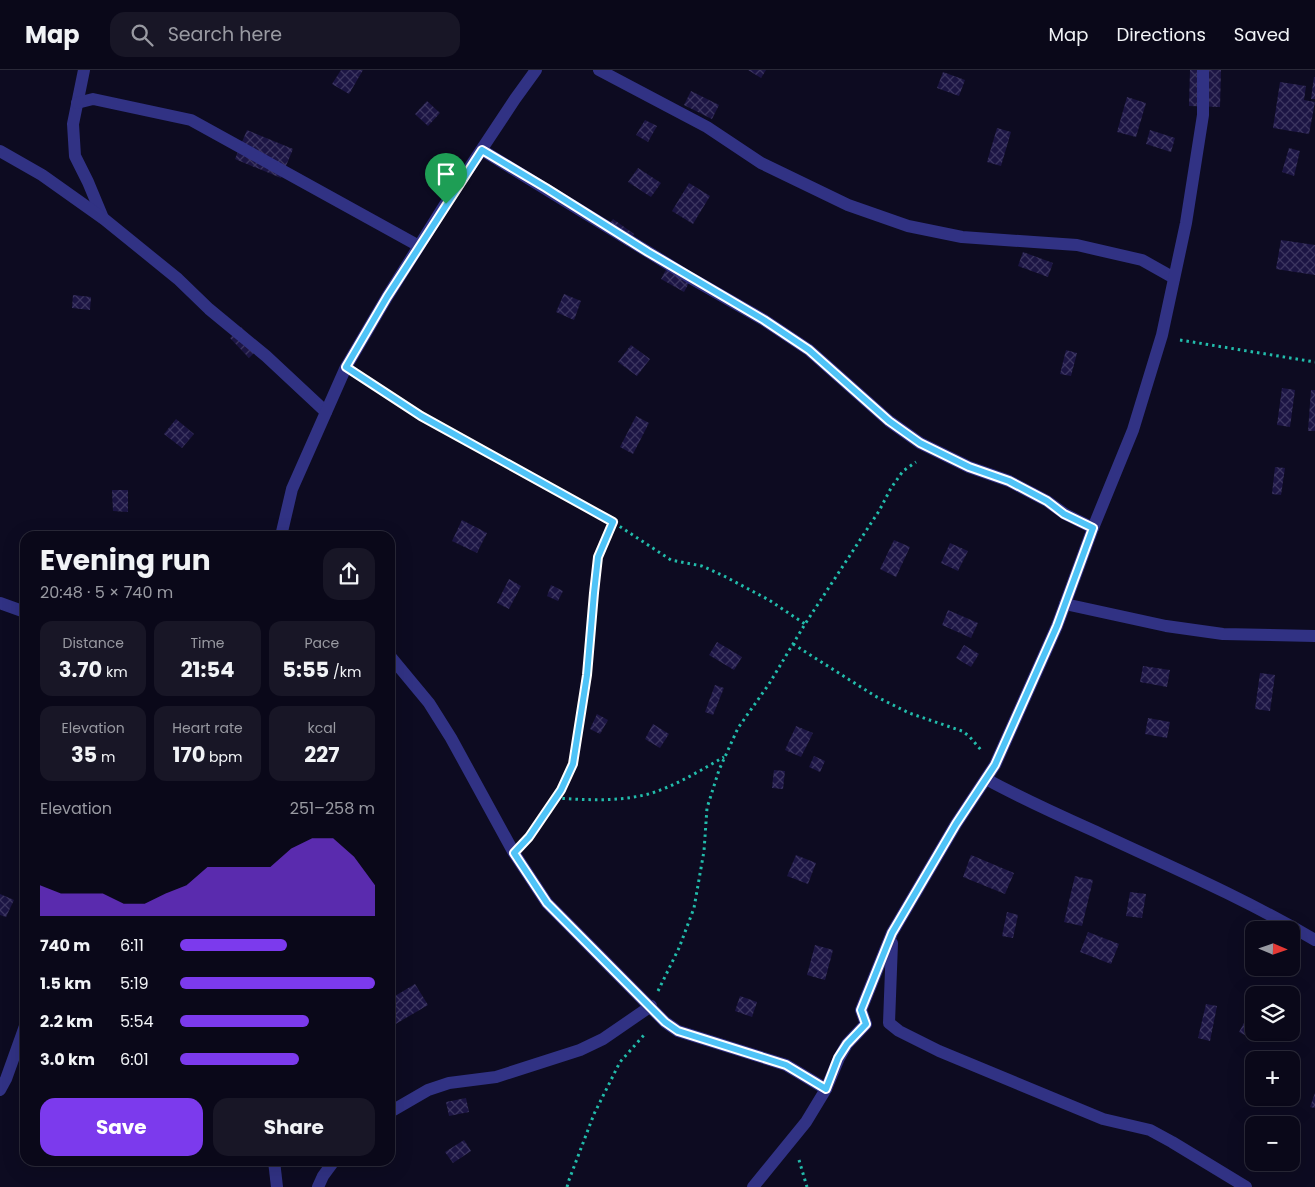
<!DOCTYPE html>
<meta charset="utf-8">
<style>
:root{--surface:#0a0819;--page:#181626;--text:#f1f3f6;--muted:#999aa2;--line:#2a2938;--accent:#7c3aed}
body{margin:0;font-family:Poppins,sans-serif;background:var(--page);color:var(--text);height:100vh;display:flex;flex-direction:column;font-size:19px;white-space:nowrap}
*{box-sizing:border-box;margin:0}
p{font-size:16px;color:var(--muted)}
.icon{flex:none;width:28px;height:28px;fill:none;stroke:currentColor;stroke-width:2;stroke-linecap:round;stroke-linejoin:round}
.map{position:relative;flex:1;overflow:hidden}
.sheet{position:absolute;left:20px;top:461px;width:375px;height:635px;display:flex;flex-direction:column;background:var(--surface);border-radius:15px;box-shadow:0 5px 20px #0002,0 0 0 1px var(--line)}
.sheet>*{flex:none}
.needle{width:32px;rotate:92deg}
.tools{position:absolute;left:1245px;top:851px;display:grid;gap:10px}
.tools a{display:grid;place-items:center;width:55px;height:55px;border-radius:10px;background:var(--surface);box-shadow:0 5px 20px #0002,0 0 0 1px var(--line);font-size:25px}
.pin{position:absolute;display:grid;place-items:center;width:42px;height:42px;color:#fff;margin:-51px -21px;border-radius:50% 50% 50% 0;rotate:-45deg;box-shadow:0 0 5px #0007}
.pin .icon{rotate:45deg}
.round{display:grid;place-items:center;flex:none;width:52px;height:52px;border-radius:15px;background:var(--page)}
.summary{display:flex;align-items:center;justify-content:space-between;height:85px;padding:0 20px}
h1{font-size:28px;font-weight:700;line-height:38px}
.stats{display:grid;grid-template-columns:repeat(3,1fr);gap:8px;height:85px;padding:5px 20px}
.stats div{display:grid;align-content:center;border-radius:12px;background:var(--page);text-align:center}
.stats b{font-size:21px;font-weight:700}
.stats small{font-size:14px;font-weight:400}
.stats p{font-size:14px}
.chart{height:140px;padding:10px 20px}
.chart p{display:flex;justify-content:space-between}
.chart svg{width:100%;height:90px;margin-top:5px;fill:var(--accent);opacity:.7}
.button{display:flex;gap:10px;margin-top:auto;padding:10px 20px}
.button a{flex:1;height:58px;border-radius:15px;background:var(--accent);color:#fff;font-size:20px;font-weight:700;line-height:58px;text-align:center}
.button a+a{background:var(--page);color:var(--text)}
ul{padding:0 20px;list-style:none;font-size:16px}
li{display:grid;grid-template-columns:80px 60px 1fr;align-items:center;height:38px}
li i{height:12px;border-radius:6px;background:var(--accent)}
header{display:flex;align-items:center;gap:30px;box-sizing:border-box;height:70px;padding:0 25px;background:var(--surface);border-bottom:1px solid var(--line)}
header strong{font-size:24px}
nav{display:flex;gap:28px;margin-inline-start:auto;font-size:18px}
.search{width:350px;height:45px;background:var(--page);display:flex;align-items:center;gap:12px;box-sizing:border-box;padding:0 18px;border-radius:15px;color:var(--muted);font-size:19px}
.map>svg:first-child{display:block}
</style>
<header>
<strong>Map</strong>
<div class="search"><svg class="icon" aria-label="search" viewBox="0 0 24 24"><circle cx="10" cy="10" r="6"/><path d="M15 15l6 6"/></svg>Search here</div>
<nav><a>Map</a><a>Directions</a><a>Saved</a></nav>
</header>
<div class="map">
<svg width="1315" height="1117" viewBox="0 0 1315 1117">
<defs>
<pattern id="building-cross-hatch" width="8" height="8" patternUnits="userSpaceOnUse" patternTransform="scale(1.25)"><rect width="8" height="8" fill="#1c1544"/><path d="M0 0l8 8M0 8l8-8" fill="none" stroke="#3c3660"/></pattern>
</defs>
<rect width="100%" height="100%" fill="#0d0b21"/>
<g fill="url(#building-cross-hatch)">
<polygon points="341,0 363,0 349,24 332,14"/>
<polygon points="748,0 766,0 761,8"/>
<polygon points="1190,0 1221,0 1220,37 1189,36"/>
<polygon points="943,2 965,10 959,26 937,18"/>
<polygon points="1314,7 1315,7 1315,29 1311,29"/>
<polygon points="1280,12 1306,16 1304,30 1315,32 1309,64 1273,58"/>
<polygon points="691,21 719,35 712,49 684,35"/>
<polygon points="1127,27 1146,33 1136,67 1117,62"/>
<polygon points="427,31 440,43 428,56 415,44"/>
<polygon points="645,50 657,56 648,72 636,65"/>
<polygon points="997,58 1011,62 1001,96 987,92"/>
<polygon points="247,60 293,79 281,108 235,89"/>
<polygon points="1150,60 1175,68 1171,82 1146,74"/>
<polygon points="1289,78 1300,81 1294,106 1282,102"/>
<polygon points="638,98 661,113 651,127 628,112"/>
<polygon points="689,113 710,126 693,154 672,141"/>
<polygon points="613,149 634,164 627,176 605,161"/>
<polygon points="1281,170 1315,175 1315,205 1276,199"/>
<polygon points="1023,182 1053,193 1048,207 1018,196"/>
<polygon points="668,196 691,209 684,222 661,209"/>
<polygon points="564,224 581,231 574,250 556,242"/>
<polygon points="73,225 91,227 90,240 72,238"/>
<polygon points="241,257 260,277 249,288 230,268"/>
<polygon points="631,275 650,289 637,306 618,292"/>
<polygon points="1066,280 1077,283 1071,306 1060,304"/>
<polygon points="1282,318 1295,320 1290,357 1277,355"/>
<polygon points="1311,320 1315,320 1315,361 1308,361"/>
<polygon points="636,346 649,353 633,384 620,377"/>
<polygon points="176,349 194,364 182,378 164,364"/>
<polygon points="1275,397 1285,398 1281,425 1272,424"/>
<polygon points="112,420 128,420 128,442 113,441"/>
<polygon points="462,450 487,463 477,483 452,471"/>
<polygon points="894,470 910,477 896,507 880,499"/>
<polygon points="950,473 968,481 958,501 941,493"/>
<polygon points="509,509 521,516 509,539 497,533"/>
<polygon points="551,515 563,521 558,531 547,526"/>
<polygon points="948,540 978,553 971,568 942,555"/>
<polygon points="717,572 742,587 734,600 709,585"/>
<polygon points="964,575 979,584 971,597 956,588"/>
<polygon points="1143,596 1170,600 1167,617 1140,612"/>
<polygon points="1260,603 1275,605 1270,641 1255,639"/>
<polygon points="715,615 724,618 713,645 705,642"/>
<polygon points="597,644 608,650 600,664 590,659"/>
<polygon points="1148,648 1170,652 1167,668 1145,664"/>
<polygon points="653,654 669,664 660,678 645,669"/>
<polygon points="796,656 813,663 801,687 785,680"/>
<polygon points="814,686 825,691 820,702 809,697"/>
<polygon points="774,700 785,701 783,719 772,718"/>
<polygon points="796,785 816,793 808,814 787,806"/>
<polygon points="971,785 1014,803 1005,824 963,807"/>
<polygon points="1075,806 1093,810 1082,856 1064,852"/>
<polygon points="1130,822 1146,824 1142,848 1126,846"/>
<polygon points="0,824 14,830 6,847 0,845"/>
<polygon points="1007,842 1018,845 1013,868 1002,866"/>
<polygon points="1088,862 1119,874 1111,894 1080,882"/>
<polygon points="815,875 833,880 825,910 807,905"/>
<polygon points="415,914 428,935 394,955 390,948 390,929"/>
<polygon points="740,926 757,932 752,947 735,941"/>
<polygon points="1206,934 1217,936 1210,971 1198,968"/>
<polygon points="1249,944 1254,947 1254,962 1259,962 1254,970 1239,962"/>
<polygon points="1315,1023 1315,1038 1310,1037"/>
<polygon points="466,1028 469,1042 449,1046 446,1032"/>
<polygon points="464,1070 471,1081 453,1093 445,1082"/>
<polygon points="89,1091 106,1091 104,1097"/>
</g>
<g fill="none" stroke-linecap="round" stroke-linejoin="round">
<g stroke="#22bcab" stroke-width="3" stroke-dasharray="2.5 4" stroke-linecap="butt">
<polyline points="1180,270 1315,292"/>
<polyline points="361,307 421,346 613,452 671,490 702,496 724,506 769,530 805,554"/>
<polyline points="793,574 875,626 909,643 962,661 969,666 981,680"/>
<path d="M 556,728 C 587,730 621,732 652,723 C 677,715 701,700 724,687"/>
<polyline points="527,769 561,720 573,694 587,605 593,523 598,487 613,452"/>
<polyline points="658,921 679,878 694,838 704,781 707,738 719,700 738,658 769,614 805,554 879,441 891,418 903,401 916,392"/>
<polyline points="799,1090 807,1117"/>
<polyline points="567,1117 569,1110 594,1044 620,992 644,965"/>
</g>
<g stroke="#313284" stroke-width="12">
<polyline points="84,0 73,54 75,86 88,112 103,148"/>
<polyline points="599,0 707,57 761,93 848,135 908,156 962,167 1077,175 1142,190 1174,208"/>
<polyline points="77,33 93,29 191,50 419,176"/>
<polyline points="482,80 689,207 764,250 809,280 889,351 920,373 969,397 1009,411 1047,431 1065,444 1093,458"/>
<polyline points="0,81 42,105 104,149 178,209 209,239 266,286 326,342"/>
<polyline points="281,466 292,419 346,297 387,227 446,133 515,29 536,0"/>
<polyline points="0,533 25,542"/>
<polyline points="1065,534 1166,556 1223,564 1315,566"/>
<polyline points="390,586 429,633 451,668 514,783 547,833 665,952 678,961 786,995 826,1019"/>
<path d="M 986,709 C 1021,728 1056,744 1092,760 C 1167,795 1244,828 1315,870"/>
<polyline points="892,873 889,953 899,961 939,981 1103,1049 1150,1060 1172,1072 1246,1117"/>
<polyline points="0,1020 6,1009 25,956"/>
<polyline points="390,1042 428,1020 449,1013 496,1007 580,980 603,969 651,936"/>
<polyline points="274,1091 277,1117"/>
<polyline points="318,1117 323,1106 334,1091"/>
<polyline points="753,1117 806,1052 826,1019 839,988 847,974 866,954 861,940 892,863 956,754 995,695 1057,556 1093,458 1133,360 1162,265 1186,153 1203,45 1203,0"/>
</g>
</g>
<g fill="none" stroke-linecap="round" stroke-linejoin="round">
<g stroke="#fff" stroke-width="10">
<polygon id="route" points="482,80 546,118 648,182 764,250 809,280 889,351 920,373 969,397 1009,411 1047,431 1064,444 1093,458 1057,556 995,695 956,754 892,863 861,940 866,954 847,974 838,988 826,1019 786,995 678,961 665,952 547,833 514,783 529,767 561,720 573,694 587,605 594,523 598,487 613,452 421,346 346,297 387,227"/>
</g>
<use href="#route" stroke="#4fc3f7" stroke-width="6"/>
</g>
</svg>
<div class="tools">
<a><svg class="needle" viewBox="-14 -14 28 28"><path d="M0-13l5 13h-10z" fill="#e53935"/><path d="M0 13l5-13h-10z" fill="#999aa2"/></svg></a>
<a><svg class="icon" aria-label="layers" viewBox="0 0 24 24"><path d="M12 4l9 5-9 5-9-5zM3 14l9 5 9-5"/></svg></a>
<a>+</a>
<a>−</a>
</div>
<div class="pin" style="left:446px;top:134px;background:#1e9e55"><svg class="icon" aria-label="arrive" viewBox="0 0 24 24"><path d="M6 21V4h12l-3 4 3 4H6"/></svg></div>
<section class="sheet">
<div class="summary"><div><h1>Evening run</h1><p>20:48 · 5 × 740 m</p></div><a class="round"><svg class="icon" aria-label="share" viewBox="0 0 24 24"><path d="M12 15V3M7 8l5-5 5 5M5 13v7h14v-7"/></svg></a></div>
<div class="stats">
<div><p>Distance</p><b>3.70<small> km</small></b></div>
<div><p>Time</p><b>21:54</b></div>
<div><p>Pace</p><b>5:55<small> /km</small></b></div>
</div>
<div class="stats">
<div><p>Elevation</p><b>35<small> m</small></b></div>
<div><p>Heart rate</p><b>170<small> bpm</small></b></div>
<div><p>kcal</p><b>227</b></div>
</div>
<div class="chart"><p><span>Elevation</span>251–258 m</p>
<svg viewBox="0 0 160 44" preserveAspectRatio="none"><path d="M0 44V29L10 33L20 33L30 33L40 38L50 38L60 33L70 29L80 20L90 20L100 20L110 20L120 11L130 6L140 6L150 15L160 29V44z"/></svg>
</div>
<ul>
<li><b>740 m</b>6:11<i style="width:55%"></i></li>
<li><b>1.5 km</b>5:19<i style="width:100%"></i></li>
<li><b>2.2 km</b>5:54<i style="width:66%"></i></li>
<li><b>3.0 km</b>6:01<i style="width:61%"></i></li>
</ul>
<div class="button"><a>Save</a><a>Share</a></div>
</section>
</div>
